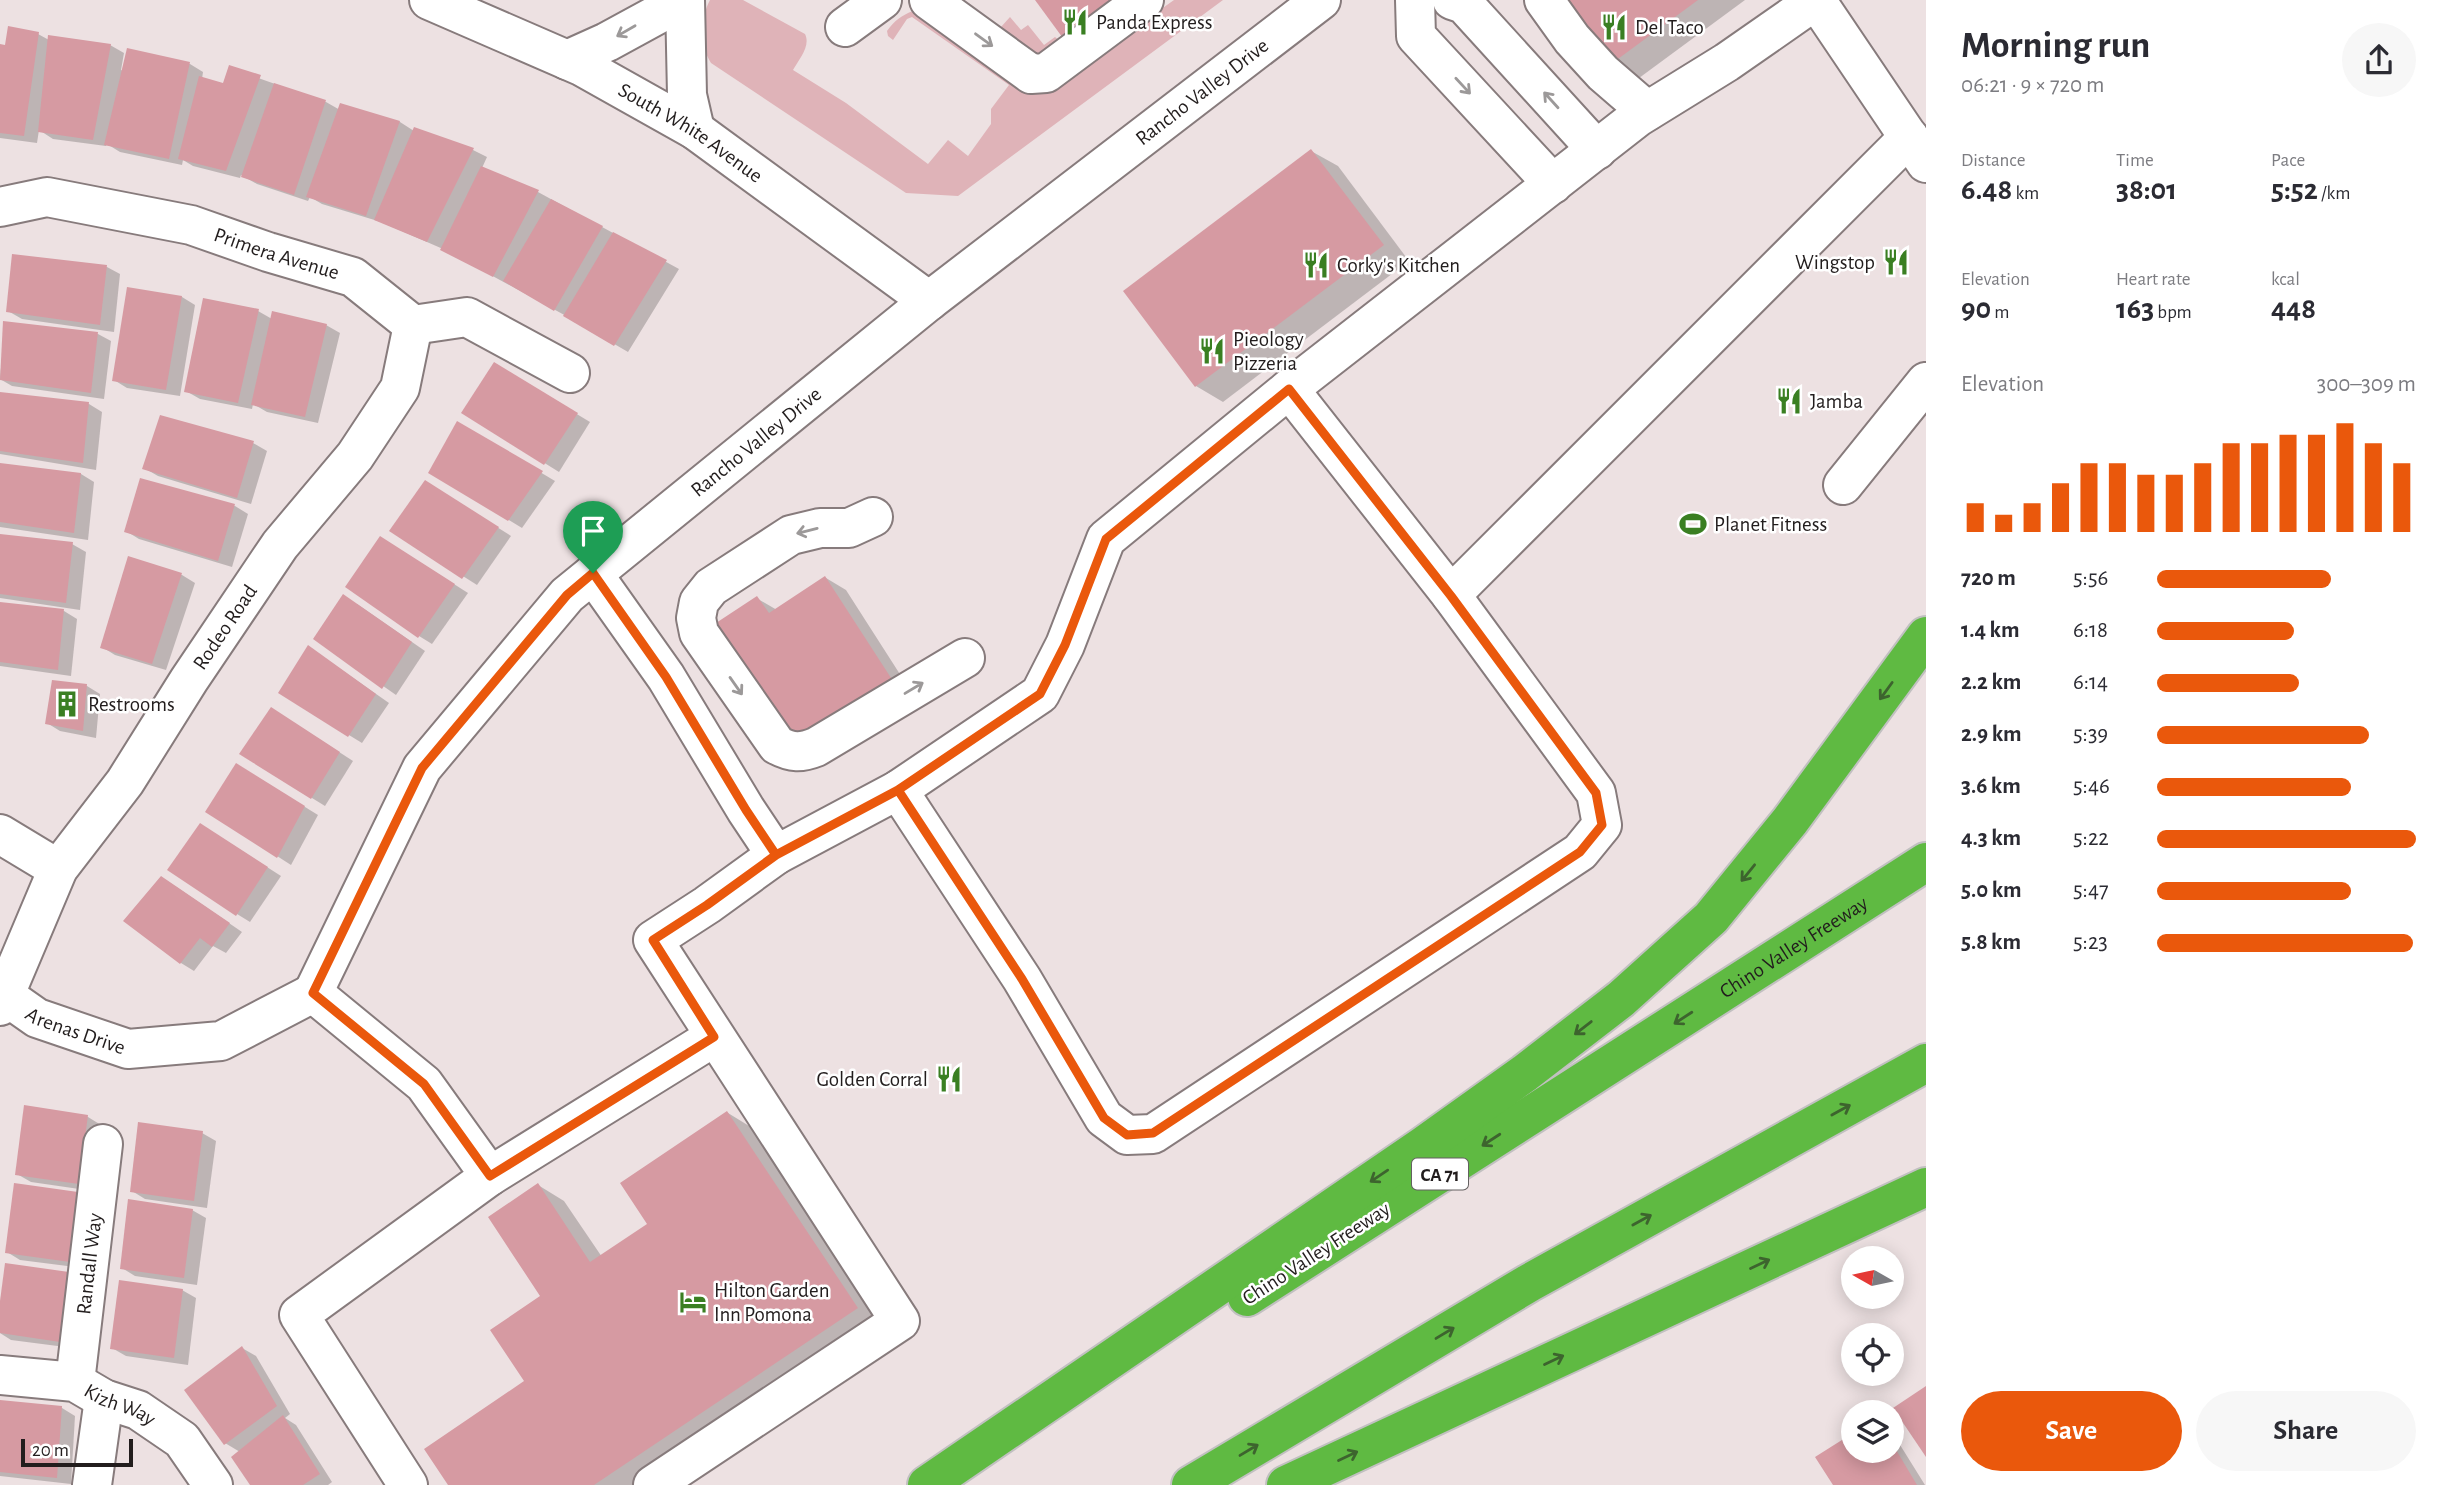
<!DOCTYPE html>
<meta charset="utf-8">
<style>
:root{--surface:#fff;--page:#f7f7f7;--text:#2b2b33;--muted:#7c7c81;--accent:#ea580c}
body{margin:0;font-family:"Alegreya Sans",sans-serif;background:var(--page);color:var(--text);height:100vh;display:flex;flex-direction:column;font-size:26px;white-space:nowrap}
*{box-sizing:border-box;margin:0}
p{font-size:23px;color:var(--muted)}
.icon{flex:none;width:38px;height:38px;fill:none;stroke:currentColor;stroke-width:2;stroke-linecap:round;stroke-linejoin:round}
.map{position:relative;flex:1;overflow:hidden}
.drawer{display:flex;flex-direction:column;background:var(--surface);width:525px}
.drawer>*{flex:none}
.needle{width:46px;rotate:279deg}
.fabs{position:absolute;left:1841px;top:1246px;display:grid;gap:14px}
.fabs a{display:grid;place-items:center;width:63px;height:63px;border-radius:50%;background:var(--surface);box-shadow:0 4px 18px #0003;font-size:35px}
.scale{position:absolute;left:21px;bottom:18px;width:112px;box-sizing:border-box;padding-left:7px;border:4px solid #221d1d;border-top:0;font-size:19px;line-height:24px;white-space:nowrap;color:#221d1d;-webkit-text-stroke:5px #fff;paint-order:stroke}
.pin{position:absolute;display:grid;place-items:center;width:60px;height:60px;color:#fff;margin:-72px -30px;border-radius:50% 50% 50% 0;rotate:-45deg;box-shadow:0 0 7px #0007}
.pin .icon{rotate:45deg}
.round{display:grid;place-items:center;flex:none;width:74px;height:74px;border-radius:37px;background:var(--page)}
.headline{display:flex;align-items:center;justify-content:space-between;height:119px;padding:0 35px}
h1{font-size:38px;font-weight:700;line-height:52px}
.stats{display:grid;grid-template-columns:repeat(3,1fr);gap:10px;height:119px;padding:7px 35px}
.stats div{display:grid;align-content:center}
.stats b{font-size:30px;font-weight:700}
.stats small{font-size:19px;font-weight:400}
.stats p{font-size:19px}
.chart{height:196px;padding:14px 35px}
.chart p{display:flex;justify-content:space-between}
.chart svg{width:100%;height:126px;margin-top:7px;stroke:var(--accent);stroke-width:6}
.cta{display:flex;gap:14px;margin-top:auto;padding:14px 35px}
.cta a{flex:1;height:80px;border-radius:42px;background:var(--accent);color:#fff;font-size:28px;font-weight:700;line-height:80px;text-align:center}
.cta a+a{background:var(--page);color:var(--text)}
ul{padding:0 35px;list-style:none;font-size:23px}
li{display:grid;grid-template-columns:112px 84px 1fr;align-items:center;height:52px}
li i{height:18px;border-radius:9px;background:var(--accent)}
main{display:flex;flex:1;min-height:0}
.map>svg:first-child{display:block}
</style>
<main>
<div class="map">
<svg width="1926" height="1485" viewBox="0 0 1926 1485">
<rect width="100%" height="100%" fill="#ede1e2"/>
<g fill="#dfb3b8">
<path d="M 710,0 L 743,0 L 805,34 C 811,46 799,59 793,70 L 846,103 L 928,164 L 948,140 L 968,156 L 991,124 L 991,109 L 1009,85 L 912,17 L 907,19 L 893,40 L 888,36 L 887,31 C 894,21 902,15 913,11 L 1053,86 L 1174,0 L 1223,0 L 958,196 L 906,193 L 711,63 C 700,46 700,18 710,0 Z"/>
<polygon points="942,0 963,0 968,7 974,8 1001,27 1010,17 1021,30 1028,25 1044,45 1055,37 1065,45 1040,66"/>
</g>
<g fill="#0003">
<polygon points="1560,0 1745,0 1635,81"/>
<polygon points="38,34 49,40 110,45 124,53 121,70 124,71 129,50 190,64 203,72 202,79 224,85 230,68 326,102 340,110 341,106 400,122 414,131 473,150 487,157 482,168 538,192 679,269 628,352 568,317 443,249 381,222 322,204 310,197 308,201 257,184 241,175 240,178 193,166 183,160 182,165 120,152 107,144 106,146 53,139 39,130 37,143 0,138 0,46 6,47"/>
<polygon points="1311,151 1338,166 1409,261 1223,402 1196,386 1125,292"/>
<polygon points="14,256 107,267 120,274 114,332 22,319 8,311"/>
<polygon points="128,289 182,297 195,305 180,396 127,388 114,380"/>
<polygon points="258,311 272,319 326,325 340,333 318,423 267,412 253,404 252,409 200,399 186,391"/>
<polygon points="5,323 98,334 111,341 104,399 12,386 0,379"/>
<polygon points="494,364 590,422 559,472 463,412"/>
<polygon points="0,394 89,404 102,412 96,470 0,454"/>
<polygon points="161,418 253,443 267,451 251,504 158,476 144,468"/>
<polygon points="458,423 555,481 522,528 430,472"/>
<polygon points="0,465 81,474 94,482 88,540 0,527"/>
<polygon points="141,480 235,506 248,514 232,567 139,539 126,531"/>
<polygon points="438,490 511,536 477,585 392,531"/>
<polygon points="0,536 72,544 86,552 80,610 0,598"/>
<polygon points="394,546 468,593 432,644 419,636"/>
<polygon points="130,559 182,575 195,583 166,670 115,655 102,647"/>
<polygon points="826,578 846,590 912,693 816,755 758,599 777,610"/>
<polygon points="0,604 64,611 77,619 71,676 0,666"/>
<polygon points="357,604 425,651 396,695 316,639"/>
<polygon points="309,647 389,703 362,743 280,693"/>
<polygon points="53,682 87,686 100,694 96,738 60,731 47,723"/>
<polygon points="285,717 353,761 325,806 312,798"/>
<polygon points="250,773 318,815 291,865 208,812"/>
<polygon points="214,833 281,876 250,922 237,914"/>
<polygon points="175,886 242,932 226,953 213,946 194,971 181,963"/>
<polygon points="25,1107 88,1117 101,1125 93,1191 31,1182 17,1174"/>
<polygon points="728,1113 754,1129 884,1323 643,1485 450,1485 527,1382 543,1297 538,1185 564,1201 602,1257 650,1225"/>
<polygon points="202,1133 216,1141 207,1208 145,1199 132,1191"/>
<polygon points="15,1185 83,1268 20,1260 7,1252"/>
<polygon points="192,1210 206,1218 197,1285 135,1276 122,1268"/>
<polygon points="68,1274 73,1348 11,1340 0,1333 0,1315"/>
<polygon points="182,1290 196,1298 188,1365 126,1356 112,1348"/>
<polygon points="242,1348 256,1356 290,1414 285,1418 296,1425 332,1482 328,1485 252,1485 240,1452 225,1443"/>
<polygon points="0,1407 62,1408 75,1416 71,1484 0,1476"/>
<polygon points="1892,1432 1925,1485 1835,1485 1817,1458 1853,1435 1853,1451 1892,1451"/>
</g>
<g fill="#d69aa2">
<polygon points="1035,0 1128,0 1068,45"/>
<polygon points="1558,0 1698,0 1607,67"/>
<polygon points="8,26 39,32 24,136 0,133 0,44 5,45"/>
<polygon points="48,35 111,44 93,140 38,132"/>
<polygon points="127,48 190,62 169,159 104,145"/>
<polygon points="229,65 261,75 226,171 178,159 199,76 223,83"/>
<polygon points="274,83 326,100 294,195 241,177"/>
<polygon points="340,103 400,121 366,216 306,197"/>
<polygon points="414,127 474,148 427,242 374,220"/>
<polygon points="1311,149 1384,245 1195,387 1123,291"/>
<polygon points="481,166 539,190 493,277 440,250"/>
<polygon points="551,199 603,226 554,311 503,281"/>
<polygon points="613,232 667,260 614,346 563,316"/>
<polygon points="12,254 107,265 100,325 6,312"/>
<polygon points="127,287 182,296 166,390 112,381"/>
<polygon points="203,298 259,309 238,403 184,392"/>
<polygon points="272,311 327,324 305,417 251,405"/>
<polygon points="3,321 98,332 91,393 0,380"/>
<polygon points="494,362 578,413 544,465 461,413"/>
<polygon points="0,392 89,402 83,463 0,451"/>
<polygon points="160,415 254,441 237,498 142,469"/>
<polygon points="457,421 543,471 508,521 428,473"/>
<polygon points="0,463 81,473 74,533 0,522"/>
<polygon points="140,478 235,504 218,561 124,532"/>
<polygon points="425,480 499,527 462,579 389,531"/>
<polygon points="0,534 73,542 66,603 0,594"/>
<polygon points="380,536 455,584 418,638 345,587"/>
<polygon points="128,556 182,573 152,664 100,648"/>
<polygon points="825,576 893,681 794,745 716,623 757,596 769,613"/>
<polygon points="343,594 412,642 382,689 313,639"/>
<polygon points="0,602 64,609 58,670 0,662"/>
<polygon points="308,645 376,694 348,737 278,693"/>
<polygon points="52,680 87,684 83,731 45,724"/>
<polygon points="271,707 340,752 311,799 239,754"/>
<polygon points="236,763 305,806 277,858 205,812"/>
<polygon points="200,823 268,867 236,916 167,870"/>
<polygon points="161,876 230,923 212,947 200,938 180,964 123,921"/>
<polygon points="24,1105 88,1115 79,1184 15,1175"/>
<polygon points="727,1111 858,1308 594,1485 448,1485 424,1449 524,1381 490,1330 540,1296 488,1217 538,1183 590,1262 647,1224 620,1183"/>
<polygon points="138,1122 203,1131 194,1201 130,1192"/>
<polygon points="14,1183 78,1192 70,1262 5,1253"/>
<polygon points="128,1199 193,1209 184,1278 120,1269"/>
<polygon points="5,1263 69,1272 60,1342 0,1333 0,1301"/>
<polygon points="119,1280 183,1289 174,1358 110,1349"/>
<polygon points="242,1346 277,1406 224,1445 184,1390"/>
<polygon points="1926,1386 1926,1457 1893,1408"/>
<polygon points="0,1400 62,1406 57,1478 0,1472"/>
<polygon points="283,1415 320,1474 303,1485 250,1485 231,1457"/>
<polygon points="1853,1433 1853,1451 1892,1451 1892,1443 1917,1485 1833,1485 1815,1457"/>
</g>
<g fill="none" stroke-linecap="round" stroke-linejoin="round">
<g stroke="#877b7c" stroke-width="42">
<g id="minor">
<path id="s1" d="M 429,0 L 581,66 L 695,130 L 929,301"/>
<polyline points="685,0 687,95 695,130"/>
<polyline points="929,0 1031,74 1046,73 1144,0"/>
<polyline points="1415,0 1416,36 1553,184"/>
<polyline points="1452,0 1464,4 1597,150"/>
<polyline points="1544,0 1572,39 1603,73 1647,111"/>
<polyline points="1816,0 1926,163"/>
<polyline points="845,27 882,0"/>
<polyline points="567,60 607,42 684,0"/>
<path id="s2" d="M 0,207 L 47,197 L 191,225 L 268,252 L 353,277 L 413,325 L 467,317 L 570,373"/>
<polyline points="1289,389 1451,595 1909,137"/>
<polyline points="1843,485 1926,382"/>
<path d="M 873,517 L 849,528 L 820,528 L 791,535 L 711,587 L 699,602 L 696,618 L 699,633 L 777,745 C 792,753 801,753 816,747 L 965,658"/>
<polyline points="593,574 666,677 746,810 776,855 898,790 1040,694 1065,645 1106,539 1289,389 1638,117 1727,62 1816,0"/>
<polyline points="898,790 1022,979 1104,1118 1127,1135 1153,1134 1580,852 1602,825 1596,793 1451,595"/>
<polyline points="0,834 58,869"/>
<path id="s3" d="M 0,992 L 37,1018 L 128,1049 L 221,1041 L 313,993"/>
<path id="s4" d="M 313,993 L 422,768 L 567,595 L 929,301 L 1321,0"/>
<polyline points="313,993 424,1084 490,1176 299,1315 408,1485"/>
<path id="s5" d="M 0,1006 L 58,869 L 125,782 L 189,680 L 280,545 L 355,456 L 400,388 L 413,325"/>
<polyline points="490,1176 714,1037"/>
<path id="s6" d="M 0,1375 L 75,1382 L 104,1399 L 138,1410 L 182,1440 L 213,1485"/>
<path id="s7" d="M 75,1382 L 103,1144"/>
<polyline points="92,1485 104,1399"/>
<polyline points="653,1485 900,1321 653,940 707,905 776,855"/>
</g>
</g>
<g stroke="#c1c0c0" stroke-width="42">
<g id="highway">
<path id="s8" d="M 1247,1297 L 1926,862"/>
<polyline points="927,1485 1423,1146 1525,1073 1621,999 1711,918 1790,821 1926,636"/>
<polyline points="1191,1485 1529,1283 1926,1063"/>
<polyline points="1286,1485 1926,1187"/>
</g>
</g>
<use href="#minor" stroke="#fff" stroke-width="38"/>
<use href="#highway" stroke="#5fba42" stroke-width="38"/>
</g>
<defs><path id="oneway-shaft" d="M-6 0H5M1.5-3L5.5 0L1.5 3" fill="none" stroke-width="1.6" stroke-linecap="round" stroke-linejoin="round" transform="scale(1.75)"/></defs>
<g stroke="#9c9999">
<use href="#oneway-shaft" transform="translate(626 31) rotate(150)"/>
<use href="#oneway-shaft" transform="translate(984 40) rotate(36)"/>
<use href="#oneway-shaft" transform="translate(1463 86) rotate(47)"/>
<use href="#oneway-shaft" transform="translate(1551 100) rotate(-132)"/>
<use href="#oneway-shaft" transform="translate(807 531) rotate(166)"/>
<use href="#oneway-shaft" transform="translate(736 686) rotate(55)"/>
<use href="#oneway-shaft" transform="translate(914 688) rotate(-31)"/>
</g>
<g stroke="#3d642e">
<use href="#oneway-shaft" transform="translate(1886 691) rotate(126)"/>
<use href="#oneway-shaft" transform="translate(1748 873) rotate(129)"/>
<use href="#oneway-shaft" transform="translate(1683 1018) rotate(147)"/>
<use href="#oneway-shaft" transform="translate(1583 1028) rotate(142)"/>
<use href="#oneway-shaft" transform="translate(1841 1110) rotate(-29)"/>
<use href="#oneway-shaft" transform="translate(1491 1140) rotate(147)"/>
<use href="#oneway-shaft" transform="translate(1379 1176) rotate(146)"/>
<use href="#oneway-shaft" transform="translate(1642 1220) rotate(-29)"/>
<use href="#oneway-shaft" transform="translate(1760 1264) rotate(-25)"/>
<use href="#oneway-shaft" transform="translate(1445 1333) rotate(-31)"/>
<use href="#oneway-shaft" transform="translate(1554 1360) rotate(-25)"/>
<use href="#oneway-shaft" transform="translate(1249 1450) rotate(-31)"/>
<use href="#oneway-shaft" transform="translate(1348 1456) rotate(-25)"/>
</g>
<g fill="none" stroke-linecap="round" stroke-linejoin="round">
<g stroke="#fff" stroke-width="14">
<polyline id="route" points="593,573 666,677 746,810 776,855 898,790 1022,979 1104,1118 1127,1135 1153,1133 1580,852 1602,825 1596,793 1451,596 1289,389 1106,539 1065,645 1040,694 898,790 776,855 707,905 653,940 714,1037 490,1176 424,1084 313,993 422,768 567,595 593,573"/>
</g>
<use href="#route" stroke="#ea580c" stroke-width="9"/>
</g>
<defs>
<g id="restaurant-bare" transform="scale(2.1)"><path d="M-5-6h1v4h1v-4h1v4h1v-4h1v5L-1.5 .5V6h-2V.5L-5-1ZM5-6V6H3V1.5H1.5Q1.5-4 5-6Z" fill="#3a7f22" stroke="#fff" stroke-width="2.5" paint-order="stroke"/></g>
<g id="stadium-bare" transform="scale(2.1)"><path d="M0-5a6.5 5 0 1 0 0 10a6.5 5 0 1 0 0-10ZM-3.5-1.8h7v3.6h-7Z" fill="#3a7f22" stroke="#fff" stroke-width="2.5" paint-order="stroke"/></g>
<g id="building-bare" transform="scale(2.1)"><path d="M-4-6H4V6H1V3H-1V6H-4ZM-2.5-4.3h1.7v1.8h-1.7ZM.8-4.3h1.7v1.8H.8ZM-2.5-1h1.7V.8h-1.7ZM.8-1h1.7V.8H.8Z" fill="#3a7f22" stroke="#fff" stroke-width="2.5" paint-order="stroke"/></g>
<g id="hotel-bare" transform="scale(2.1)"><path d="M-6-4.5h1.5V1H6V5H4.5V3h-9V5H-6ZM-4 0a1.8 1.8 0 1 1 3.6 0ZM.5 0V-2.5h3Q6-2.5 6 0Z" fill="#3a7f22" stroke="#fff" stroke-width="2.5" paint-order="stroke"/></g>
</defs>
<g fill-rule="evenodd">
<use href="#restaurant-bare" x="1075" y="22"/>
<use href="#restaurant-bare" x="1614" y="27"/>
<use href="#restaurant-bare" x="1896" y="262"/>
<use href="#restaurant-bare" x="1316" y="265"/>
<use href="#restaurant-bare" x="1212" y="351"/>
<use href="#restaurant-bare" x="1789" y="401"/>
<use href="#stadium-bare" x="1693" y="524"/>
<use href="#building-bare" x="67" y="704"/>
<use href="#restaurant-bare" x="949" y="1079"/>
<use href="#hotel-bare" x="693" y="1302"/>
</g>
<g text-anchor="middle" stroke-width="5" stroke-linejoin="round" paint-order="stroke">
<rect fill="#fff" stroke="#646161" stroke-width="2" x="1412" y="1158.5" width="56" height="31" rx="5"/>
<g font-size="19" font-weight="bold" fill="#221d1d">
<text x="1440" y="1181">CA 71</text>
</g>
<g font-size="21" fill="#221d1d" stroke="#fff" text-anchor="start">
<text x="1096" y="29">Panda Express</text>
<text x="1635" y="34">Del Taco</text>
<text x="1875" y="269" text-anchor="end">Wingstop</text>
<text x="1337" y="272">Corky's Kitchen</text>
<text x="1233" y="346">Pieology<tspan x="1233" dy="24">Pizzeria</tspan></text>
<text x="1810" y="408">Jamba</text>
<text x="1714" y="531">Planet Fitness</text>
<text x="88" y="711">Restrooms</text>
<text x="928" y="1086" text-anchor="end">Golden Corral</text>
<text x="714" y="1297">Hilton Garden<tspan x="714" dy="24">Inn Pomona</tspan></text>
</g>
<g font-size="21" fill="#221d1d" stroke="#fff">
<text dy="7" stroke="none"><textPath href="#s4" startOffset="1286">Rancho Valley Drive</textPath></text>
<text dy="7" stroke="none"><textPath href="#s1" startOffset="294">South White Avenue</textPath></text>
<text dy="7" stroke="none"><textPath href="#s2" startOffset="285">Primera Avenue</textPath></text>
<text dy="7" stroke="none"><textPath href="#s4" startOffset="719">Rancho Valley Drive</textPath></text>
<text dy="7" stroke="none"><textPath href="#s5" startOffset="443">Rodeo Road</textPath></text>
<text dy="7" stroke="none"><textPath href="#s8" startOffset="649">Chino Valley Freeway</textPath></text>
<text dy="7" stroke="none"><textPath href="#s3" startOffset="86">Arenas Drive</textPath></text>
<text transform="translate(1316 1253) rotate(-33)" y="7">Chino Valley Freeway</text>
<text dy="7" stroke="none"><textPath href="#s7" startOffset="119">Randall Way</textPath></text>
<text dy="7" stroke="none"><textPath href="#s6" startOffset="126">Kizh Way</textPath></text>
</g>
</g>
</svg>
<div class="fabs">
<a><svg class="needle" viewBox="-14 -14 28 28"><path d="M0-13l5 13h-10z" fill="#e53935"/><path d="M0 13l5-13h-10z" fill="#7c7c81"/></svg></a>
<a><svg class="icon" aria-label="locate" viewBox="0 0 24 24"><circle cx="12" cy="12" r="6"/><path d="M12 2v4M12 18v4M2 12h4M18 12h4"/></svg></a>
<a><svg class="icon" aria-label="layers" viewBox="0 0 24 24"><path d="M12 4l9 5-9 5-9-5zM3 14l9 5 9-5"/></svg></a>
</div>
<div class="scale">20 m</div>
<div class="pin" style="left:593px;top:573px;background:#1e9e55"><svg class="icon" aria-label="arrive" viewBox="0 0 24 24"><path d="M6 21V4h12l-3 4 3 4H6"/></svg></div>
</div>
<section class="drawer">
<div class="headline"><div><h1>Morning run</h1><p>06:21 · 9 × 720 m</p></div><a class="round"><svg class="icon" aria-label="share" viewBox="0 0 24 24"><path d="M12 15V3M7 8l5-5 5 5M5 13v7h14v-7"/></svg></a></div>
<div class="stats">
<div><p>Distance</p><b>6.48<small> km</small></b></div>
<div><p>Time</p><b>38:01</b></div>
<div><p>Pace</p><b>5:52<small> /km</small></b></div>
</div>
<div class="stats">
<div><p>Elevation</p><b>90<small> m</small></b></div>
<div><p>Heart rate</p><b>163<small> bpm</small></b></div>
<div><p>kcal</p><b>448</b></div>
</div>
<div class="chart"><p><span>Elevation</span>300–309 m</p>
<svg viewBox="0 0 160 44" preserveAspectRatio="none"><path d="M5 44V34M15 44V38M25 44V34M35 44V27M45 44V20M55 44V20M65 44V24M75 44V24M85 44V20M95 44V13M105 44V13M115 44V10M125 44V10M135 44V6M145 44V13M155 44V20"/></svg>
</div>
<ul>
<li><b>720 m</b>5:56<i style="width:67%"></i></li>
<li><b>1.4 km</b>6:18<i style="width:53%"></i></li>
<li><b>2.2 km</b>6:14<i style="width:55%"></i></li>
<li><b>2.9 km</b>5:39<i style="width:82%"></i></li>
<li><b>3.6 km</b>5:46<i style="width:75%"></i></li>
<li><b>4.3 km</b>5:22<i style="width:100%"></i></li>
<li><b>5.0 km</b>5:47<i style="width:75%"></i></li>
<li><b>5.8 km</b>5:23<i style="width:99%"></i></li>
</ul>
<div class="cta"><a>Save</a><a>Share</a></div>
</section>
</main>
